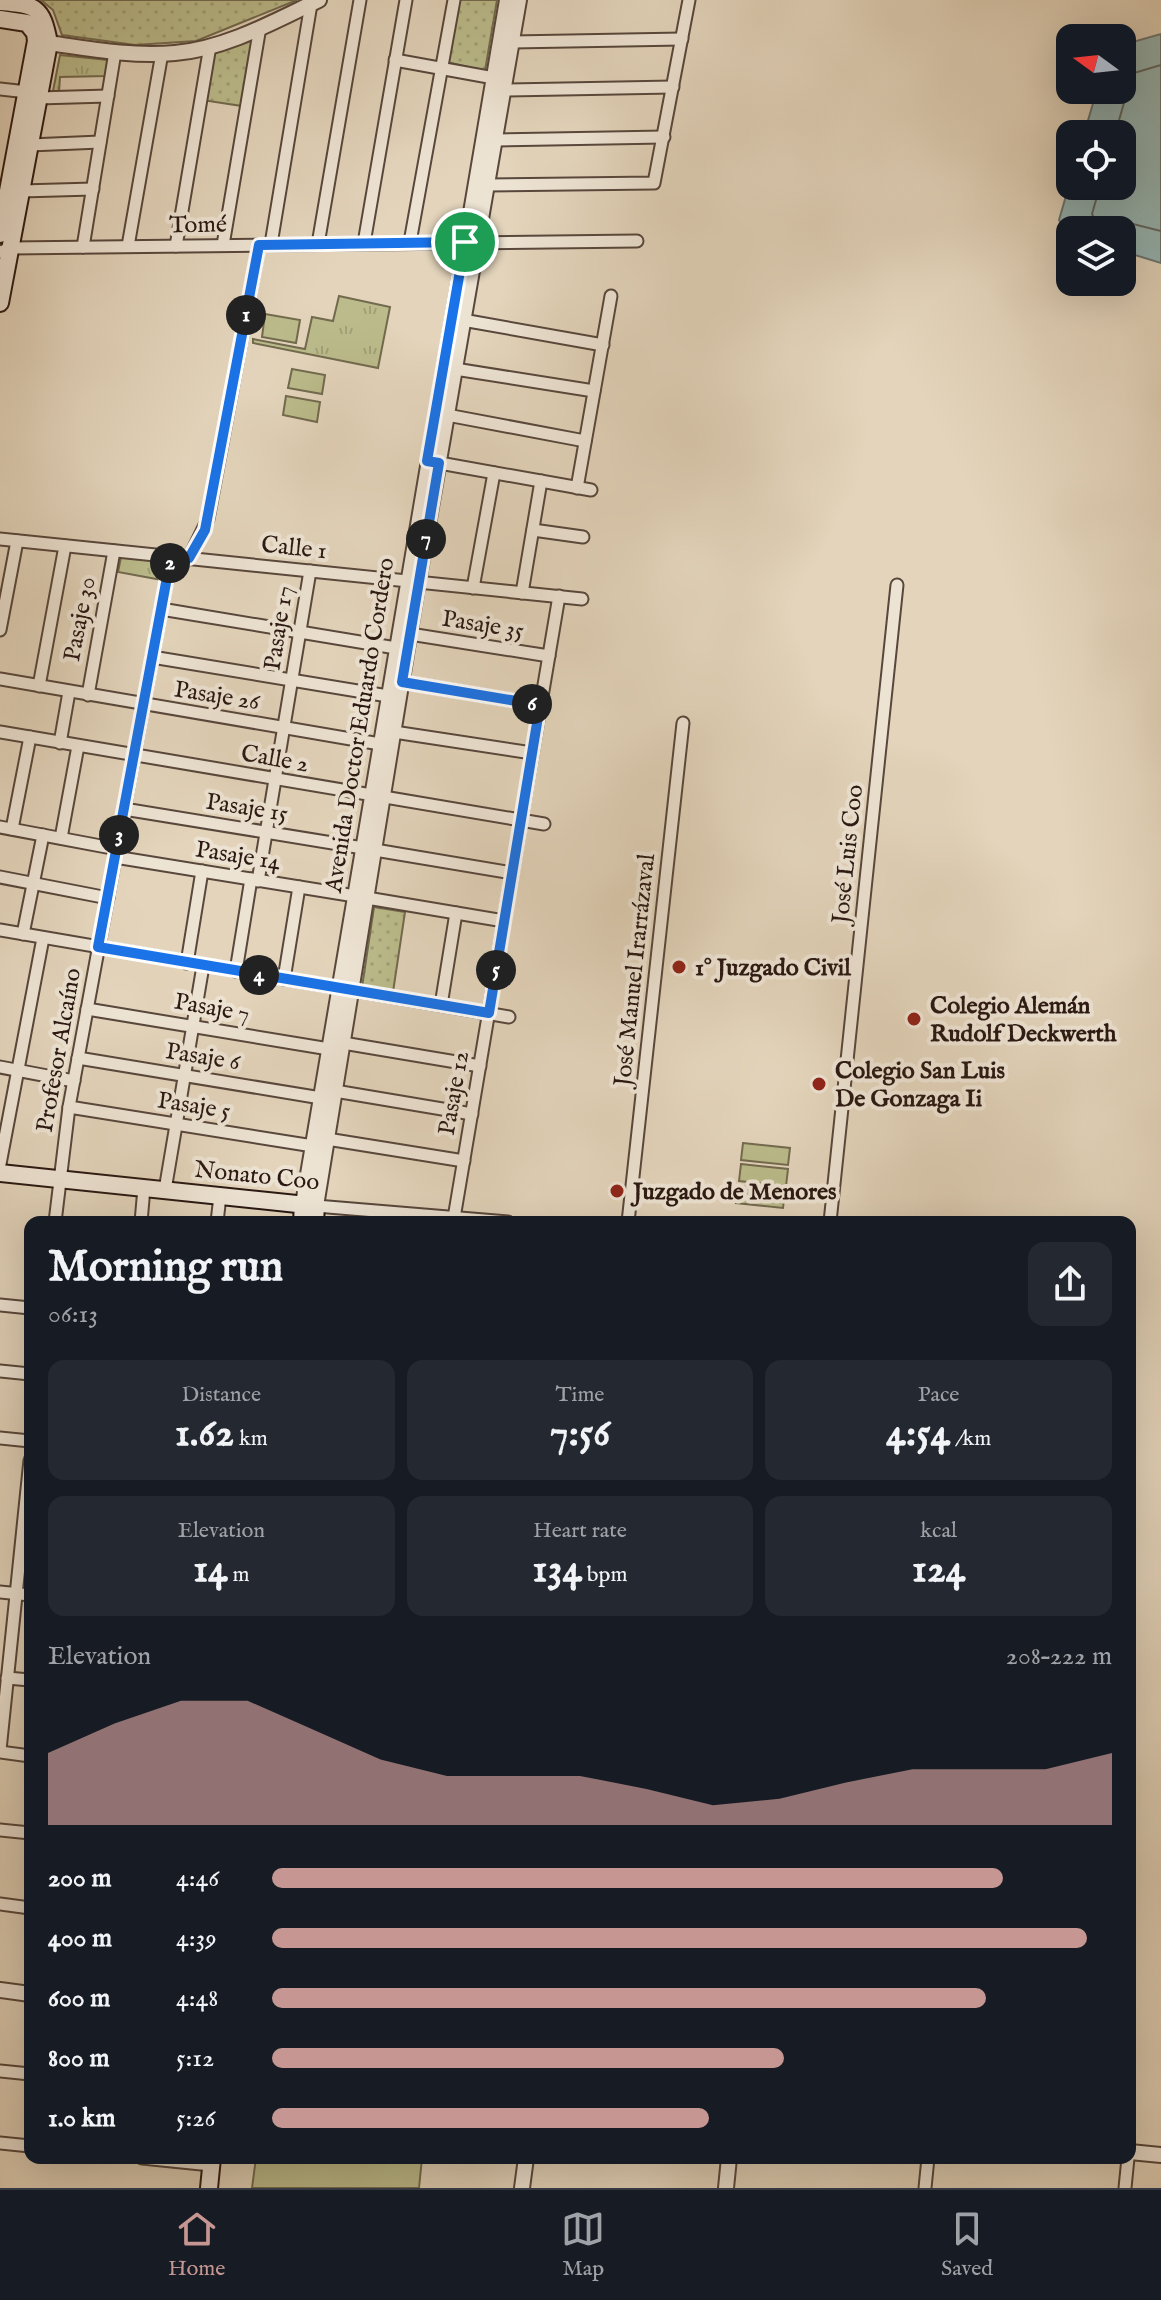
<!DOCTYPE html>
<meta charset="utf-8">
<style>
:root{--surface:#171b24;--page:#242831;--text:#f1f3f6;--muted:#9ea1a6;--line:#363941;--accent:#c59692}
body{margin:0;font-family:"IM FELL English",serif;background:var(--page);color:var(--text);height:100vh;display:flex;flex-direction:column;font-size:30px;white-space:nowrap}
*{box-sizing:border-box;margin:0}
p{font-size:26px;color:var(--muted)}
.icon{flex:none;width:44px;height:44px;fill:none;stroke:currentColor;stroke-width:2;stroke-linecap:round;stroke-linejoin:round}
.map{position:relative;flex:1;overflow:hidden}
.sheet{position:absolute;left:24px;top:1216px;width:1112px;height:948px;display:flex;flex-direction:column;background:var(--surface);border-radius:16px;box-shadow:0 8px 32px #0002}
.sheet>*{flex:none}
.needle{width:52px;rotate:285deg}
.fabs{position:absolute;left:1056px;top:24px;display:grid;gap:16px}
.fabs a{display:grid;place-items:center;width:80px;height:80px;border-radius:16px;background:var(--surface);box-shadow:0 8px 32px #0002;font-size:40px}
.pin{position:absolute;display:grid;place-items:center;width:68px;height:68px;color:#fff;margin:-34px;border:4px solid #fff;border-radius:50%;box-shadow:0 2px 8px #0007}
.km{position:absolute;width:40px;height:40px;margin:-20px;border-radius:50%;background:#222;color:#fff;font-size:22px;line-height:40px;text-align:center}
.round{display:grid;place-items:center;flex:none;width:84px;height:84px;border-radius:16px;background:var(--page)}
.summary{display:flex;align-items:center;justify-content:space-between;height:136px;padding:0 24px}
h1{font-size:44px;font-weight:700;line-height:60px}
.stats{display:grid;grid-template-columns:repeat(3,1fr);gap:12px;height:136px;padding:8px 24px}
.stats div{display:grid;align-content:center;border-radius:16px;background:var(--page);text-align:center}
.stats b{font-size:40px;font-weight:700}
.stats small{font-size:22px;font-weight:400}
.stats p{font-size:22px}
.chart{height:224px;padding:16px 24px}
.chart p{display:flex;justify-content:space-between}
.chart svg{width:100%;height:144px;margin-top:8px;fill:var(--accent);opacity:.7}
ul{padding:0 24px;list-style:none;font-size:26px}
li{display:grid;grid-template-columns:128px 96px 1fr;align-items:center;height:60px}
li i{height:20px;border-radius:10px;background:var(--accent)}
.menu{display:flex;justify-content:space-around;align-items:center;height:112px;border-top:2px solid var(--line);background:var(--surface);font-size:22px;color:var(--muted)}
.menu a{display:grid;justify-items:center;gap:4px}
.menu .active{color:var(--accent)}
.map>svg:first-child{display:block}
</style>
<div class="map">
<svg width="1161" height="2188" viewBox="0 0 1161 2188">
<defs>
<pattern id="grass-tufts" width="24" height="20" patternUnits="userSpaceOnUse" patternTransform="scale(2)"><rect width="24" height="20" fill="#bbbb8b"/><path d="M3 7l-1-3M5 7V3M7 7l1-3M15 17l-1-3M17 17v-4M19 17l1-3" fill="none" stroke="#a1a077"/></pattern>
<pattern id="park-dots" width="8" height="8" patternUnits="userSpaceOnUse" patternTransform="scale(2)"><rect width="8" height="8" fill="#bbbb8b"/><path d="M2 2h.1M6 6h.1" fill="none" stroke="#a1a077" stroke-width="1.8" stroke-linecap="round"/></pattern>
</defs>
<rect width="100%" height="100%" fill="#e3d4bb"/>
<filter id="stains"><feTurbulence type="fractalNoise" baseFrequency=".0025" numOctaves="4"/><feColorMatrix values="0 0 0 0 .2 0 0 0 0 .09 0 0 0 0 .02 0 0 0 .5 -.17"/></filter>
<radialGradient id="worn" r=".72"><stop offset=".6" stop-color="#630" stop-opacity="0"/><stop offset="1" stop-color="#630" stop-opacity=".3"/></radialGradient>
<g fill="url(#grass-tufts)" stroke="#726a4e" stroke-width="2">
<polygon points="60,55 108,60 106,76 60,77 59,92 53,91"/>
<polygon points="339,296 390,307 378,368 253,343 253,339 305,349 312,317 333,321"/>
<polygon points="121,557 165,562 162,580 118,572"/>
</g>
<g fill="url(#park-dots)" stroke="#726a4e" stroke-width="2">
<polygon points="41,0 297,0 196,41 135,45 62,35 53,10"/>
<polygon points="459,0 497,0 485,71 447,62"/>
<polygon points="255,37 242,106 202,100 213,54"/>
<polygon points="374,907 405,912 393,992 362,987"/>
</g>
<g fill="#bbbb8b" stroke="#726a4e" stroke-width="2">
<polygon points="265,314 300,320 296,343 262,337"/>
<polygon points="292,369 325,375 322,394 288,388"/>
<polygon points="286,396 320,402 317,422 283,415"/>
<polygon points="743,1143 790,1148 788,1165 741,1160"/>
<polygon points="741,1164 788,1169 786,1186 739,1181"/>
<polygon points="738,1186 785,1191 783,1208 736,1203"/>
<polygon points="256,2158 422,2158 419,2188 252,2188"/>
</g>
<polygon fill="#96b7b5" stroke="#6b7774" stroke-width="2" points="1161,34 1161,263 1122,251 1122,230 1070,230 1070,236 1059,220 1070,182 1070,186 1122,186 1122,134 1084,134 1097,90 1122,90 1122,45"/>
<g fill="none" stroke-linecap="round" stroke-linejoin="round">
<g stroke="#606864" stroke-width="2">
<polyline points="1115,134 1126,96 1124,76 1161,65"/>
<polyline points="1100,186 1092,214 1100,229 1125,222 1161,231"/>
</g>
<g stroke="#58473c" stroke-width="15">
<g id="minor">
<polyline points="512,42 682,39"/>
<polyline points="395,60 494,78"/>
<polyline points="0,89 27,92"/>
<polyline points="504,90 673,87"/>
<polyline points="38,98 108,96"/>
<polyline points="495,140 664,137"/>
<polyline points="30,145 100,142"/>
<polyline points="487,185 654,183 689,0"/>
<polyline points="21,191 93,189"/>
<polyline points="410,242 454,0"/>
<polyline points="364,243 406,0"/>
<polyline points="271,244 311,4"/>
<polyline points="318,244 360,0"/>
<polyline points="223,245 260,27"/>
<polyline points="128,246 162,53"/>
<polyline points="176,246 210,46"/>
<polyline points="83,247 115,52"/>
<polyline points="0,252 11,248 637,241"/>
<polyline points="457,319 603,345"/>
<polyline points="455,369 594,391"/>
<polyline points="447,415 585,441"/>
<polyline points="434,462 591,490"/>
<polyline points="577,488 611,296"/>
<polyline points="533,530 583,537"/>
<polyline points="0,539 582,599"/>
<polyline points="189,558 208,519 259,245"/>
<polyline points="473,588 494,473"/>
<polyline points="522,593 541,481"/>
<polyline points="161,609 396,648"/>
<polyline points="0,630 17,541"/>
<polyline points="410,634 549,656"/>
<polyline points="152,657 388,696"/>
<polyline points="0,679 380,744"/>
<polyline points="402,682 540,705"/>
<polyline points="39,686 65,546"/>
<polyline points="88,695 114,551"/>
<polyline points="0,732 544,824"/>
<polyline points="394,732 532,753"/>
<polyline points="60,743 69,692"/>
<polyline points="124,809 363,848"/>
<polyline points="0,827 117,849"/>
<polyline points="12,829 30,737"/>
<polyline points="61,838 78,746"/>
<polyline points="375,850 512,873"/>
<polyline points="115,857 355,896"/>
<polyline points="0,877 108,898"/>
<polyline points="258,881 310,571"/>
<polyline points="367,898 504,921"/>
<polyline points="0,930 509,1017"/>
<polyline points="23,934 43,835"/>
<polyline points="187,963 202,871"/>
<polyline points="236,971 251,879"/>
<polyline points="284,979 299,887"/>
<polyline points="441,1005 456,913"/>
<polyline points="87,1009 329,1049"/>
<polyline points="343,1043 480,1066"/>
<polyline points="78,1058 321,1098"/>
<polyline points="0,1067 74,1081"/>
<polyline points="335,1091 472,1114"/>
<polyline points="69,1107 313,1146"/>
<polyline points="327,1139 464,1161"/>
<polyline points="0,1164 43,938"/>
<polyline points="165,1190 203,966"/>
<polyline points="316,1206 508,1222"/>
<polyline points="454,1218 559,596"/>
<polyline points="55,1222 69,1107 171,556"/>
<polyline points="141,1222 144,1188"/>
<polyline points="217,1222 220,1196"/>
<polyline points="628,1222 683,723"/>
<polyline points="830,1222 897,585"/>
<polyline points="0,1305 30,1308"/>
<polyline points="0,1371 30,1374"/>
<polyline points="0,1438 30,1441"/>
<polyline points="0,1592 30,1595"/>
<polyline points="7,1678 30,1680"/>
<polyline points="0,1750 30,1460"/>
<polyline points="0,1752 30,1756"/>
<polyline points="0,1830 30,1833"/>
<polyline points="0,1904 30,1908"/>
<polyline points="0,2071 30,2074"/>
<polyline points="0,2143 30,2146"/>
<polyline points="142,2158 211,2165"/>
<polyline points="925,2188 928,2158"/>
<polyline points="1125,2188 1128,2158"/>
</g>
</g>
<g stroke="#58473c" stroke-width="18">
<g id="tertiary">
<path d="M 41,42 C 85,48 130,57 175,53 C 225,49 275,21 319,0"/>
<polyline points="303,1204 507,0"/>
<polyline points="316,1206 416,593 519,0"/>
<polyline points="0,1990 30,1994"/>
<polyline points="1130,2152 1161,2155"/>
<polyline points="522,2188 526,2158"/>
<polyline points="726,2188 729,2158"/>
</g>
</g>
<g stroke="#2a1812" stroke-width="20">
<g id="secondary">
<path d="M 0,2 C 36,5 42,6 49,43 L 0,303"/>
<polyline points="0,19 27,23 35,33 36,41 0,234"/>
<polyline points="0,1173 316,1206 315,1222"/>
<polyline points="302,1222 303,1204"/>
<polyline points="209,2188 212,2158"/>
</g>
</g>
<use href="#minor" stroke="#ede3d3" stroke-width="11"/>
<use href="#tertiary" stroke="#ede3d3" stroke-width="14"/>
<use href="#secondary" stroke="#ede3d3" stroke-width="16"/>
</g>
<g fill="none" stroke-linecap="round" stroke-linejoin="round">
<g stroke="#fff" stroke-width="16">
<polygon id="route" points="465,242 427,461 439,463 402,682 540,705 489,1013 98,947 171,556 189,558 205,530 259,245"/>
</g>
<use href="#route" stroke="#1a73e8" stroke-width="10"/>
</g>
<g fill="#8f2418" stroke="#ede3d3" stroke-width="3">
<circle cx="679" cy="967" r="8"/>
<circle cx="914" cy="1019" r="8"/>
<circle cx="819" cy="1084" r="8"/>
<circle cx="617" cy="1191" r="8"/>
</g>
<g text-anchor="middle" stroke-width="8" stroke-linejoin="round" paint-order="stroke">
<g font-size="24" fill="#2a1812" stroke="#ede3d3">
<text transform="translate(198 224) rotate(-1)" y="8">Tomé</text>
<text transform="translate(294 547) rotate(6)" y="8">Calle 1</text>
<text transform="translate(79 619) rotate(-79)" y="8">Pasaje 30</text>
<text transform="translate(483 624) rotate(9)" y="8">Pasaje 35</text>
<text transform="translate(278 628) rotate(-81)" y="8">Pasaje 17</text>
<text transform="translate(217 695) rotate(9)" y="8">Pasaje 26</text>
<text transform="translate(359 725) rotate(-81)" y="8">Avenida Doctor Eduardo Cordero</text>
<text transform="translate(275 758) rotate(10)" y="8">Calle 2</text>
<text transform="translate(247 807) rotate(9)" y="8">Pasaje 15</text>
<text transform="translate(847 854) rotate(-84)" y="8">José Luis Coo</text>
<text transform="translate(238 855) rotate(9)" y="8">Pasaje 14</text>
<text transform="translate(634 970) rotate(-84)" y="8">José Manuel Irarrázaval</text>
<text transform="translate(212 1007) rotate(10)" y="8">Pasaje 7</text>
<text transform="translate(58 1050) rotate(-80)" y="8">Profesor Alcaíno</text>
<text transform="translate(203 1056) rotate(9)" y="8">Pasaje 6</text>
<text transform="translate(453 1093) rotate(-80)" y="8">Pasaje 12</text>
<text transform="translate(194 1105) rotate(9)" y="8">Pasaje 5</text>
<text transform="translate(257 1175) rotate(6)" y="8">Nonato Coo</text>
</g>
<g font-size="24" font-weight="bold" fill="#2a1812" stroke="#ede3d3" text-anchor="start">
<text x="695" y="975">1° Juzgado Civil</text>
<text x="930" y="1013">Colegio Alemán<tspan x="930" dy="28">Rudolf Deckwerth</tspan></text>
<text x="835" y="1078">Colegio San Luis<tspan x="835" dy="28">De Gonzaga Ii</tspan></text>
<text x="633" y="1199">Juzgado de Menores</text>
</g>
</g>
<rect width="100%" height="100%" filter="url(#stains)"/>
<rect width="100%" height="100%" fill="url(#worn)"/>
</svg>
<div class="fabs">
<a><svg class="needle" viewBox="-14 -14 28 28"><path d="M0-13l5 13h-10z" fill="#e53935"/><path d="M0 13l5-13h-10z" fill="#9ea1a6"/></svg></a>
<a><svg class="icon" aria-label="locate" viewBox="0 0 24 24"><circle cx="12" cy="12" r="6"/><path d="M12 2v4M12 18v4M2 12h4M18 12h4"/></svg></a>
<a><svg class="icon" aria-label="layers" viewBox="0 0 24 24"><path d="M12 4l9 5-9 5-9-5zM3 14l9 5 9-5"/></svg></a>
</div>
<div class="pin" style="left:465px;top:242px;background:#1e9e55"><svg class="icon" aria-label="arrive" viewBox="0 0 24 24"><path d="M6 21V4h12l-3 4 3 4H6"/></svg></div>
<b class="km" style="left:246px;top:315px">1</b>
<b class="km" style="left:170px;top:563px">2</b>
<b class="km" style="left:119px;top:835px">3</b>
<b class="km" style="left:259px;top:975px">4</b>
<b class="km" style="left:496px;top:970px">5</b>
<b class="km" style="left:532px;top:704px">6</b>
<b class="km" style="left:426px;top:539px">7</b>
<section class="sheet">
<div class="summary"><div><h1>Morning run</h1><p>06:13</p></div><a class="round"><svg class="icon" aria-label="share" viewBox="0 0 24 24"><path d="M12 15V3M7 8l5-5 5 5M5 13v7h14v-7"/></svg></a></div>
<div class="stats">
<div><p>Distance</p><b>1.62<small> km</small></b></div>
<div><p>Time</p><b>7:56</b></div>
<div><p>Pace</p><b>4:54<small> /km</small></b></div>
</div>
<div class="stats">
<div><p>Elevation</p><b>14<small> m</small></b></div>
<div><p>Heart rate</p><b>134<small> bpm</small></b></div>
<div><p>kcal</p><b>124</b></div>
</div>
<div class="chart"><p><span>Elevation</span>208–222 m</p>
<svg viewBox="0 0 160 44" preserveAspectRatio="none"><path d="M0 44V22L10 13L20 6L30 6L40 15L50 24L60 29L70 29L80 29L90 33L100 38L110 36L120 31L130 27L140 27L150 27L160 22V44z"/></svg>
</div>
<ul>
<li><b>200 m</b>4:46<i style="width:87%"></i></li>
<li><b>400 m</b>4:39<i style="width:97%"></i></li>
<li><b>600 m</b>4:48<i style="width:85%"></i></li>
<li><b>800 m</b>5:12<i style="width:61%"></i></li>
<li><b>1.0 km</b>5:26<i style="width:52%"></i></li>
</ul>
</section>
</div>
<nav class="menu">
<a class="active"><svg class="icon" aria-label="home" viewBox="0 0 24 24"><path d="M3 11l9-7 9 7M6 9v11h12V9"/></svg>Home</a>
<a><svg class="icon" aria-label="map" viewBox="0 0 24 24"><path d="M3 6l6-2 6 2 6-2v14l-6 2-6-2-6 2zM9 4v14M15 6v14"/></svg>Map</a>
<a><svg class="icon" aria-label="saved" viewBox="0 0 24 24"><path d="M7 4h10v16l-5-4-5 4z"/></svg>Saved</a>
</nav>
